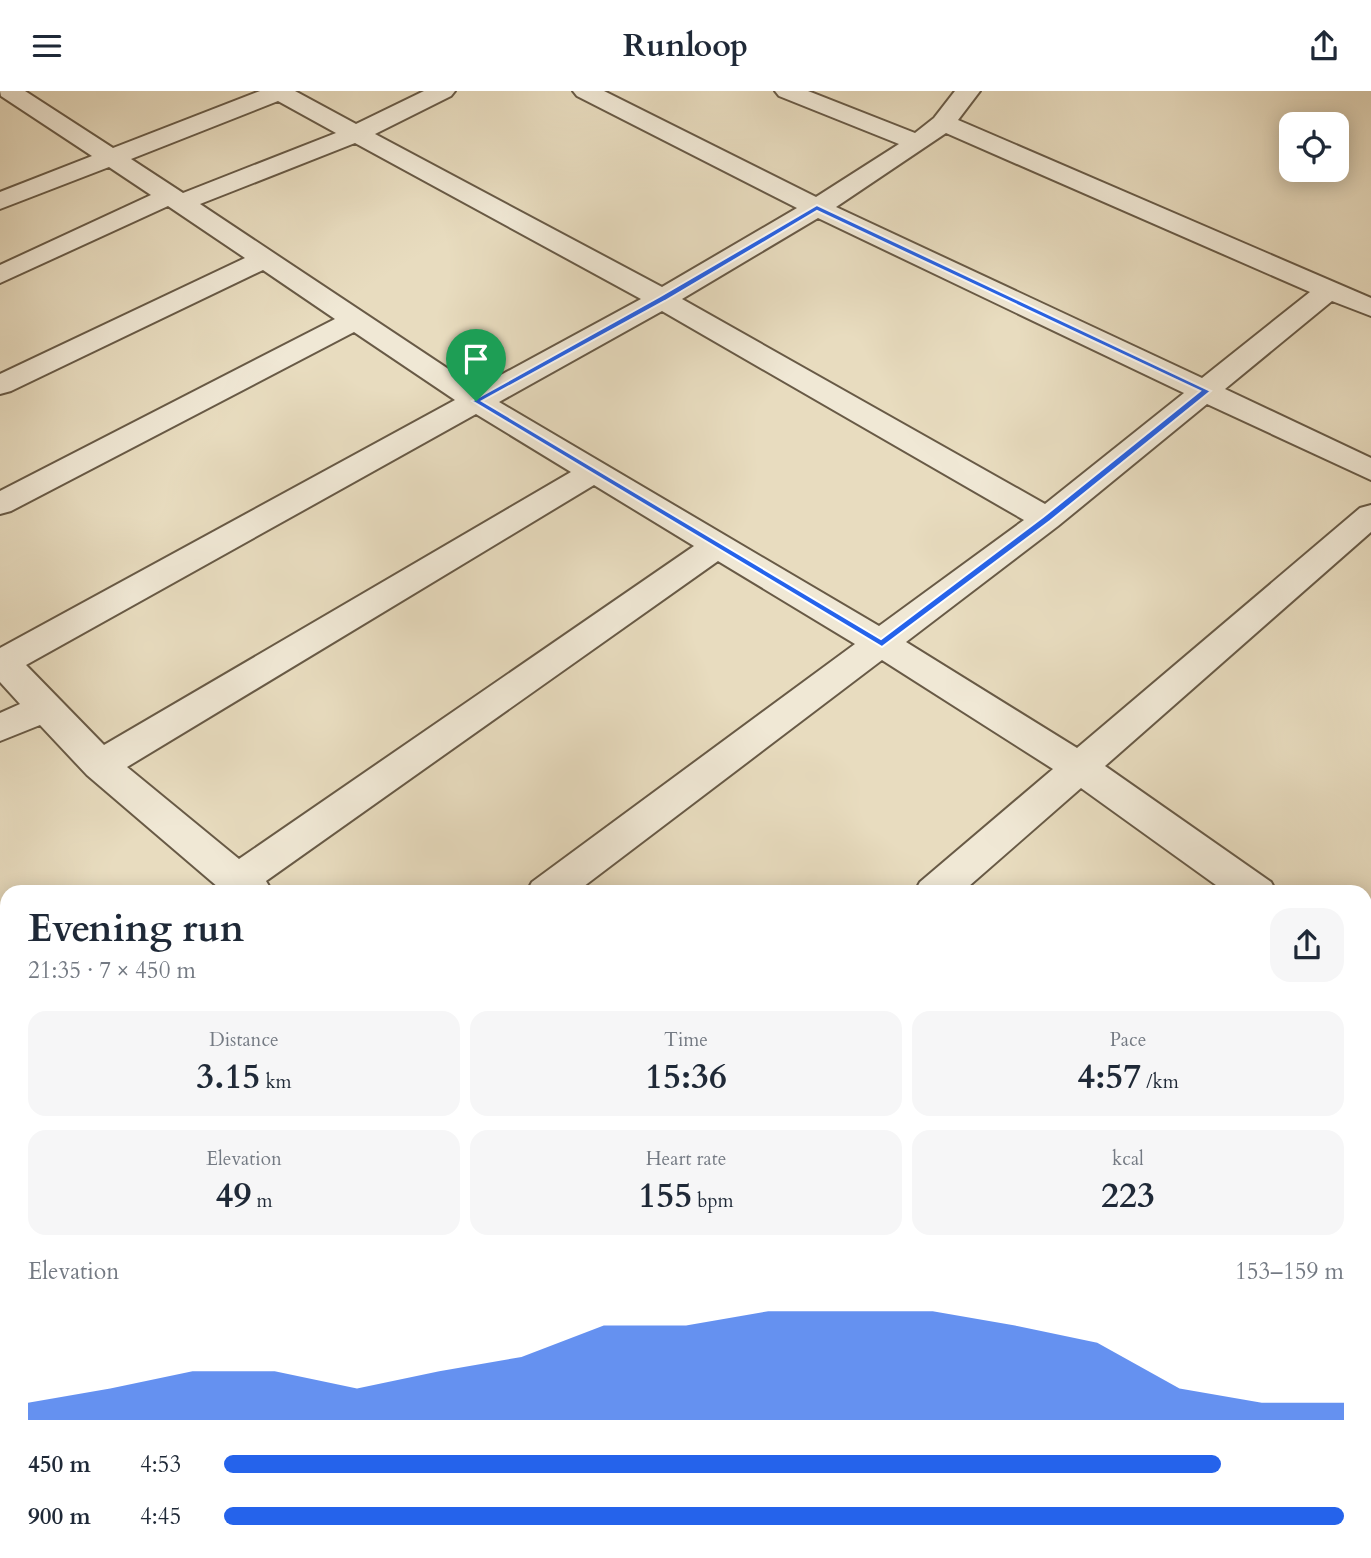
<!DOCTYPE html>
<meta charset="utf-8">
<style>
:root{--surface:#fff;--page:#f6f6f7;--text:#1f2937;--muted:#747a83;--accent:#2563eb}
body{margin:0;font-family:Cardo,serif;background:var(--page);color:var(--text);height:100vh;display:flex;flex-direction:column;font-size:26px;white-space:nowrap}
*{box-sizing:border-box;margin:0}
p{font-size:23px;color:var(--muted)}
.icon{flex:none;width:38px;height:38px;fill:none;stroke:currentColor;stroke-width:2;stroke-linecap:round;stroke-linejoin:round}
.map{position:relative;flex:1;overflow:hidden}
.panel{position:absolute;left:0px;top:794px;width:1372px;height:674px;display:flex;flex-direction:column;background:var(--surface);border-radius:21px 21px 0 0;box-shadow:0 4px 18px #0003}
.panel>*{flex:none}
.tools{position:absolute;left:1279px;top:21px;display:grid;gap:14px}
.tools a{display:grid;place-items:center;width:70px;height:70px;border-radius:14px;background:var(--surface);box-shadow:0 4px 18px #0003;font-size:35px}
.pin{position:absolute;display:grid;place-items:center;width:60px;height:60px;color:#fff;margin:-72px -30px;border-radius:50% 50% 50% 0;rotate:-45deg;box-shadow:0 0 7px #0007}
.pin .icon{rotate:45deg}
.round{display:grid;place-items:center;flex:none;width:74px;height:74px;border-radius:21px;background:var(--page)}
.headline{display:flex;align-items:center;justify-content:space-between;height:119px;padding:0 28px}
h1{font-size:38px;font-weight:700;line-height:52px}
.metrics{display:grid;grid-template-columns:repeat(3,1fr);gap:10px;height:119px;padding:7px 28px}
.metrics div{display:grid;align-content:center;border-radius:18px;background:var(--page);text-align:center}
.metrics b{font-size:35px;font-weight:700}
.metrics small{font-size:19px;font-weight:400}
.metrics p{font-size:19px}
.chart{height:196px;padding:14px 28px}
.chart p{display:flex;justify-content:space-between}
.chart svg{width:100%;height:126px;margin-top:7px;fill:var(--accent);opacity:.7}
ul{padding:0 28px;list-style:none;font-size:23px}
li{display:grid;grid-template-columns:112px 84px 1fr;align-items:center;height:52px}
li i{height:18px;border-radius:9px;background:var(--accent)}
header{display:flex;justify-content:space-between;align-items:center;height:91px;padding:0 28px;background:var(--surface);font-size:32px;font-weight:700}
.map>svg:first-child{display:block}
</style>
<header><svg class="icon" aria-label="menu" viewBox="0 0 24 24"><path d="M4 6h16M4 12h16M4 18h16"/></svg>Runloop<svg class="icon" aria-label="share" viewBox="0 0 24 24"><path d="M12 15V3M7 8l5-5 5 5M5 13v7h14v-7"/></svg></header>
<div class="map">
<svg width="1371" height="1467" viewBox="0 0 1371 1467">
<rect width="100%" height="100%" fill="#e8dcbf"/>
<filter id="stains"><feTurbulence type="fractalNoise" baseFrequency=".00286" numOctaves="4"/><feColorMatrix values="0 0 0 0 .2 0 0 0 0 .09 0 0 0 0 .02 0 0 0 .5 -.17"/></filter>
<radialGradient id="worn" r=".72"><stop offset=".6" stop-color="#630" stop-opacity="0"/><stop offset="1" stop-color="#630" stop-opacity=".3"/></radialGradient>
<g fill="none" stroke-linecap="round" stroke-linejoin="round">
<g stroke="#685a46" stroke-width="4">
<g id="minor">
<path d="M 0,0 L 25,0 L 113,57 L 260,0 L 295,0 L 356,33 L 424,0 L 455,0 L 451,5 L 375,43 L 662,196 L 797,117 L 577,5 L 573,0 L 604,0 L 816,106 L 899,53 L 779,5 L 775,0 L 808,0 L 915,42 L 934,27 L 955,0 L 980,0 L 958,29 L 1371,207 L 1371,225 L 1332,210 L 1225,298 L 1371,367 L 1371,389 L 1207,313 L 1058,435 L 906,551 L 1077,657 L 1360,417 L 1371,414 L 1371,441 L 1105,675 L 1271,791 L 1277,802 L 1227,802 L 1081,697 L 961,802 L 914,802 L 920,791 L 1053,678 L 882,569 L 575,802 L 526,802 L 532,791 L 855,553 L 718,470 L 266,790 L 273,802 L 225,802 L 87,684 L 40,634 L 0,650 L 0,622 L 20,613 L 0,591 L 0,557 L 455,309 L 354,241 L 11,420 L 0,423 L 0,400 L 335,228 L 263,179 L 11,300 L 0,303 L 0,283 L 245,167 L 168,115 L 0,192 L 0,174 L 151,104 L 109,76 L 0,118 L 0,101 L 92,65 L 1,5 ZM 278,10 L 336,42 L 183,102 L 131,68 ZM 946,42 L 1310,201 L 1202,287 L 836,116 ZM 355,52 L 641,208 L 477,297 L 200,113 ZM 818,127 L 1184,302 L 1045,413 L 682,208 ZM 662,220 L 1024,429 L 879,535 L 499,311 ZM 476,323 L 571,381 L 104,654 L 26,574 ZM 594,394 L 694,455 L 239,768 L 127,676 Z"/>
<polygon points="1365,861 1371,863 1371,899 1365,897"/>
<polygon points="7,1066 7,1109 0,1112 0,1069"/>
<polygon points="1371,1182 1371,1234 1365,1236 1365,1185"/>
<polygon points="1365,1241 1371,1244 1371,1294 1365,1292"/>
<polygon points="373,1461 428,1461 431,1467 375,1467"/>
<polygon points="537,1461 589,1461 591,1467 537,1467"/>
<polygon points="877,1461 954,1461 952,1467 874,1467"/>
<polygon points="963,1461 1016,1461 1018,1467 964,1467"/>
</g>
</g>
<use href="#minor" fill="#f0e8d5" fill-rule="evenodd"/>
</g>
<path fill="#2563eb" stroke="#fff" stroke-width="2" fill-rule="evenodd" d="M 817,114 L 1211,300 L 1050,430 L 882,556 L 472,310 L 659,206 ZM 817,120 L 1200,300 L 1043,426 L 881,548 L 482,310 L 665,210 Z"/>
<rect width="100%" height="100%" filter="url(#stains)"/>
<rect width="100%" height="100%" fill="url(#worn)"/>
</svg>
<div class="tools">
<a><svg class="icon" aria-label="locate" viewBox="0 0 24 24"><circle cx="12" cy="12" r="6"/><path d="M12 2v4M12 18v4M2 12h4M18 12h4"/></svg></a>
</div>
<div class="pin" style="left:476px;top:310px;background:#1e9e55"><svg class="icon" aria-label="arrive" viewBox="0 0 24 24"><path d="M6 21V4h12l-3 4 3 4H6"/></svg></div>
<section class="panel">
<div class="headline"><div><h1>Evening run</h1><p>21:35 · 7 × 450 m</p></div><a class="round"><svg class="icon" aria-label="share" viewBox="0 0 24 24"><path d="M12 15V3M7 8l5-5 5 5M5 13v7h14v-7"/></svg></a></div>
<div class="metrics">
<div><p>Distance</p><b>3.15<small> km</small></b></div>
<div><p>Time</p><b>15:36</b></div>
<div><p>Pace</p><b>4:57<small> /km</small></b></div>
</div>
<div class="metrics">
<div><p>Elevation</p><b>49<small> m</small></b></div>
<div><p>Heart rate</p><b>155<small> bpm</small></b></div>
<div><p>kcal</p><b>223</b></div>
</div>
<div class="chart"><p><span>Elevation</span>153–159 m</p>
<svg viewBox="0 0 160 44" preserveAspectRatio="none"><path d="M0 44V38L10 33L20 27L30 27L40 33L50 27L60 22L70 11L80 11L90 6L100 6L110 6L120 11L130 17L140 33L150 38L160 38V44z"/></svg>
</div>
<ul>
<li><b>450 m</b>4:53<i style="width:89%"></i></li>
<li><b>900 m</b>4:45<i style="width:100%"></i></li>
</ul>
</section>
</div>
